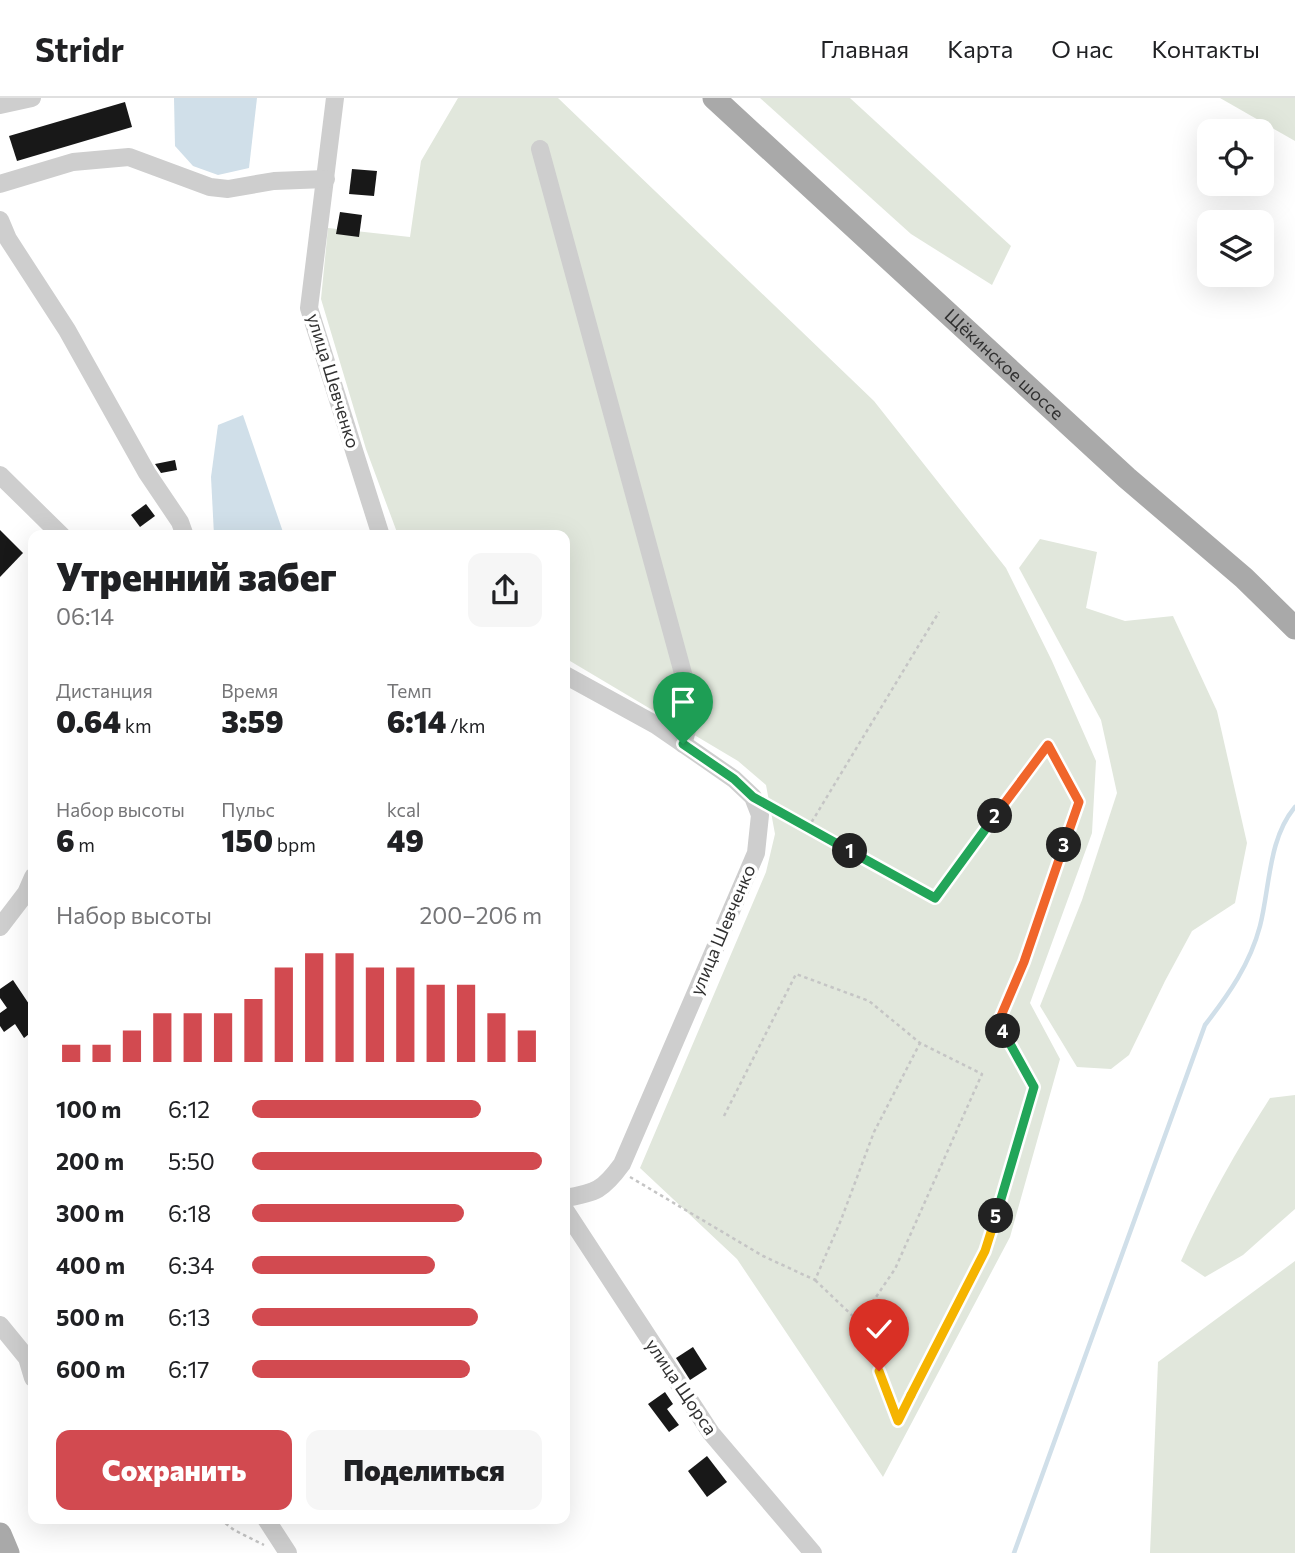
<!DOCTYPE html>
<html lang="ru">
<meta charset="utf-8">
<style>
:root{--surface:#fff;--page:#f6f6f6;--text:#202124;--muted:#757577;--line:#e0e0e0;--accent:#d24a50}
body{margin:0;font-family:Commissioner,sans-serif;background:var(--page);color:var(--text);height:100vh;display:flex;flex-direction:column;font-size:26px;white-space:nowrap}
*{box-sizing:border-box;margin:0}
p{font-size:23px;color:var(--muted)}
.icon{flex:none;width:38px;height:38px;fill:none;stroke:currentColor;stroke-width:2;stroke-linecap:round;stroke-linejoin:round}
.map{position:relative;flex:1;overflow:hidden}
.panel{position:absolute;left:28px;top:432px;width:542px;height:994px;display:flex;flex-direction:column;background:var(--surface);border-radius:14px;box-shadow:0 7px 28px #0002}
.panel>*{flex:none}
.controls{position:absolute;left:1197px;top:21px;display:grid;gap:14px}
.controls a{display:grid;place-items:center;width:77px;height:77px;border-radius:14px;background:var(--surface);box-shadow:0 7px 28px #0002;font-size:35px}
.pin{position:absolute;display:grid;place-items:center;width:60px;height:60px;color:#fff;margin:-72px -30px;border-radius:50% 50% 50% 0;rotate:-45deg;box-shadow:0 0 7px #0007}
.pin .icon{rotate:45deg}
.km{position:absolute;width:35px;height:35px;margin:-18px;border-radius:50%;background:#222;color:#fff;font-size:19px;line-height:35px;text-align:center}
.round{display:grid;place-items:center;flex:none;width:74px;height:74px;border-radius:14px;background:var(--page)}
.overview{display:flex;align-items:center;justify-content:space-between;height:119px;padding:0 28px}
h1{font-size:38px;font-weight:800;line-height:52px}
.stats{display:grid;grid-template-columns:repeat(3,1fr);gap:10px;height:119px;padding:7px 28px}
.stats div{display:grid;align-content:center}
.stats b{font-size:30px;font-weight:800}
.stats small{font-size:19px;font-weight:400}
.stats p{font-size:19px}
.chart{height:196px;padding:14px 28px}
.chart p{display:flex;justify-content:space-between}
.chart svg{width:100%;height:126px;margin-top:7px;stroke:var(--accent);stroke-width:6}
.primary-button{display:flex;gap:14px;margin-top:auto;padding:14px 28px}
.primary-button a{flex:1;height:80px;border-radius:14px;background:var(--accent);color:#fff;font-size:28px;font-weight:800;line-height:80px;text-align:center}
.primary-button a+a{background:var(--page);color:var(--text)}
ul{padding:0 28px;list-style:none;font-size:23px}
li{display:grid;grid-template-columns:112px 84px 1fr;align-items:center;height:52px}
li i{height:18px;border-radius:9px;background:var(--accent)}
header{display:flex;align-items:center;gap:42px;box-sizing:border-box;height:98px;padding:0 35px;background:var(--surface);border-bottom:2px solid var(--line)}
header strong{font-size:33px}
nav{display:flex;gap:38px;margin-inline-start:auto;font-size:24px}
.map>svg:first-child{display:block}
</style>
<header>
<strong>Stridr</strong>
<nav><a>Главная</a><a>Карта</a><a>О нас</a><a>Контакты</a></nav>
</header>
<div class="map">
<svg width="1295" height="1455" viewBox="0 0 1295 1455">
<rect width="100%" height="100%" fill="#fff"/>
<g fill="#e1e7dc">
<polygon points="458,0 558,0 874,303 1006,470 1052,563 1096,663 1092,735 1030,905 1060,961 1010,1139 883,1379 737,1161 640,1070 766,774 775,736 766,687 738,663 565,560 565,438 398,437 366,351 321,201 328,130 410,139 421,63"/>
<polygon points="760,0 850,0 1011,148 992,187 911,136"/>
<polygon points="1220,0 1295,0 1295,43"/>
<polygon points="1040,441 1097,454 1086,510 1125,523 1173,518 1217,613 1247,745 1235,805 1192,833 1165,883 1129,957 1111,971 1077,969 1040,908 1082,802 1117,695 1101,622 1019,470"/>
<path d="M 1295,997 L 1295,1111 L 1243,1157 L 1205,1179 L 1181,1163 C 1206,1106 1236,1053 1270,1000 Z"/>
<polygon points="1295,1163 1295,1455 1150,1455 1158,1264"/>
</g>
<g fill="#d0dfe9">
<polygon points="174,0 257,0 249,70 218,77 193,68 175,48"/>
<polygon points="243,317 284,437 214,437 211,379 218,327"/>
</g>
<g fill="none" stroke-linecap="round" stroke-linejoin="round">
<path stroke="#d0dfe9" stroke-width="4.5" d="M 1014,1455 L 1205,927 C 1229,896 1250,866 1260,828 C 1270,789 1268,741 1295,709"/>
</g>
<g fill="#181818">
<polygon points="125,4 132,29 17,63 9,38"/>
<polygon points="352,71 377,73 374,98 349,96"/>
<polygon points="340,114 362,117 359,139 336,136"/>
<polygon points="175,362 177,372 161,375 155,366"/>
<polygon points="146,406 155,418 140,429 131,417"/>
<polygon points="0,432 23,455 0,479"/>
<polygon points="13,882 33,912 33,933 24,940 15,926 4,934 0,928 0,915 7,910 0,900 0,891"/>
<polygon points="693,1249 707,1271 690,1282 676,1260"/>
<polygon points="665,1294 673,1306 667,1311 679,1327 669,1334 648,1306"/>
<polygon points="707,1358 727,1384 707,1399 688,1373"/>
</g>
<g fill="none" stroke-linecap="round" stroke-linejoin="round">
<g stroke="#c5c5c5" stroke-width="2.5" stroke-dasharray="3.5 3.5" stroke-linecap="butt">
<polyline points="774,711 935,800 1048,647 1079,704 1024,864 998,924 1035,989 985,1153 898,1323 859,1224"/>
<polyline points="808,730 939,514"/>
<polyline points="724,1018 796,876 869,903 920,945 982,976 895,1171 859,1224 815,1182"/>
<polyline points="630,1079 763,1158 815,1182 841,1122 874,1034 920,945"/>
<polyline points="220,1421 234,1432 264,1447"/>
</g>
<g stroke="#cecece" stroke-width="18">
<polyline points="335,0 309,210 381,438"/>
<polyline points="0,7 32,0"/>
<polyline points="540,51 693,612 683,646"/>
<polyline points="0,86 73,64 129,59 210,89 228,91 274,83 326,81"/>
<polyline points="0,122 8,141 67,232 147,375 180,424 185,438"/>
<polyline points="0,377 62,438"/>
<path d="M 565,577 L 656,627 L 734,681 L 753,699 L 760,717 L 756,755 L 622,1066 C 603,1092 596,1095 565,1100"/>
<polyline points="0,829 26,795 33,779"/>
<polyline points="565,1112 711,1335 813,1455"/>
<polyline points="0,1227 27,1260 33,1280"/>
<polyline points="266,1421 288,1455"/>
</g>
<g stroke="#a9a9a9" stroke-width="23">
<path id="s1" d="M 714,0 L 1127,380 L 1244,480 L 1295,530"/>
<polyline points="0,1436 8,1455"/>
</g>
</g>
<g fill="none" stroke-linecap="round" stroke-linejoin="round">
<g stroke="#fff" stroke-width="14">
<polyline id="split-1" points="683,646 734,681 753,699 850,753"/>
</g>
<g stroke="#fff" stroke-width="14">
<polyline id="split-2" points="850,753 935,800 995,718"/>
</g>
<g stroke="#fff" stroke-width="14">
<polyline id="split-3" points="995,718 1048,647 1079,704 1064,747"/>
</g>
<g stroke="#fff" stroke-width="14">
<polyline id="split-4" points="1003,933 998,925 1024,864 1064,747"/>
</g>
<g stroke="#fff" stroke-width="14">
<polyline id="split-5" points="996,1118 1034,989 1003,933"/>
</g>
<g stroke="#fff" stroke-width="14">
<polyline id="split-6" points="911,1297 985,1153 996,1118"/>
</g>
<g stroke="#fff" stroke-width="14">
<polyline id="split-7" points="879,1273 898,1323 911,1297"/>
</g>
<use href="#split-1" stroke="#22a559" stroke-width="9"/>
<use href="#split-2" stroke="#22a559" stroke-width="9"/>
<use href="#split-3" stroke="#f0652b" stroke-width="9"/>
<use href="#split-4" stroke="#f0652b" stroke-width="9"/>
<use href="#split-5" stroke="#22a559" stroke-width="9"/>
<use href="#split-6" stroke="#f5b400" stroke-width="9"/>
<use href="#split-7" stroke="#f5b400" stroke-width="9"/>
</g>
<g text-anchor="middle" stroke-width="7" stroke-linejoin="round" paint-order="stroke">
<g font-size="18" fill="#313131" stroke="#fff">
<text dy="6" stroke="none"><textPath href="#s1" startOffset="394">Щёкинское шоссе</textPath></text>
<text transform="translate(333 283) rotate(73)" y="6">улица Шевченко</text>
<text transform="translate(723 832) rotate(-67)" y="6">улица Шевченко</text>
<text transform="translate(681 1289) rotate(56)" y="6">улица Щорса</text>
</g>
</g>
</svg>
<div class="controls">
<a><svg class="icon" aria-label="locate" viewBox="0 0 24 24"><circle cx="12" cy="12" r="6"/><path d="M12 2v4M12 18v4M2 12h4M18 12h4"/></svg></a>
<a><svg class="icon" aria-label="layers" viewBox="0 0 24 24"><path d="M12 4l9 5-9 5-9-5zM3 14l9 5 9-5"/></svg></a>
</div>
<div class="pin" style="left:683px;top:646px;background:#1e9e55"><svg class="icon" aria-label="arrive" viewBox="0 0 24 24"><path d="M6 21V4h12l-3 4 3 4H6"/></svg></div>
<div class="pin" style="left:879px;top:1273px;background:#d93025"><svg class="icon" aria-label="check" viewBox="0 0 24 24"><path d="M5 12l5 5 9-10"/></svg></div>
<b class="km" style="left:850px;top:753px">1</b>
<b class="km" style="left:995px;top:718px">2</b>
<b class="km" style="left:1064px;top:747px">3</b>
<b class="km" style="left:1003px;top:933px">4</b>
<b class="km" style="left:996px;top:1118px">5</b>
<section class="panel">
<div class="overview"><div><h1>Утренний забег</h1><p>06:14</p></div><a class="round"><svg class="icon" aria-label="share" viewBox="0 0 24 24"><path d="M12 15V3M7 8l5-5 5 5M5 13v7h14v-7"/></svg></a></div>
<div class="stats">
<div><p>Дистанция</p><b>0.64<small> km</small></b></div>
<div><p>Время</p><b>3:59</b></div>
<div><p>Темп</p><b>6:14<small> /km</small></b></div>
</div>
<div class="stats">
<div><p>Набор высоты</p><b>6<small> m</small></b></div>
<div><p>Пульс</p><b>150<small> bpm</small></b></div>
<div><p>kcal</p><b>49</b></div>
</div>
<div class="chart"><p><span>Набор высоты</span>200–206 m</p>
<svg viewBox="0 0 160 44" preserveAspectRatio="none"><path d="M5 44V38M15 44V38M25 44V33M35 44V27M45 44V27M55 44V27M65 44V22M75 44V11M85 44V6M95 44V6M105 44V11M115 44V11M125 44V17M135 44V17M145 44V27M155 44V33"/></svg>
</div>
<ul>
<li><b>100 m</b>6:12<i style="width:79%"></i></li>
<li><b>200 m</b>5:50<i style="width:100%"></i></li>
<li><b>300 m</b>6:18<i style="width:73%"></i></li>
<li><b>400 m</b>6:34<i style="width:63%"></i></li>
<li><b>500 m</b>6:13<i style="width:78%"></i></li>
<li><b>600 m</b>6:17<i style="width:75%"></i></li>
</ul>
<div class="primary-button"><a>Сохранить</a><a>Поделиться</a></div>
</section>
</div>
